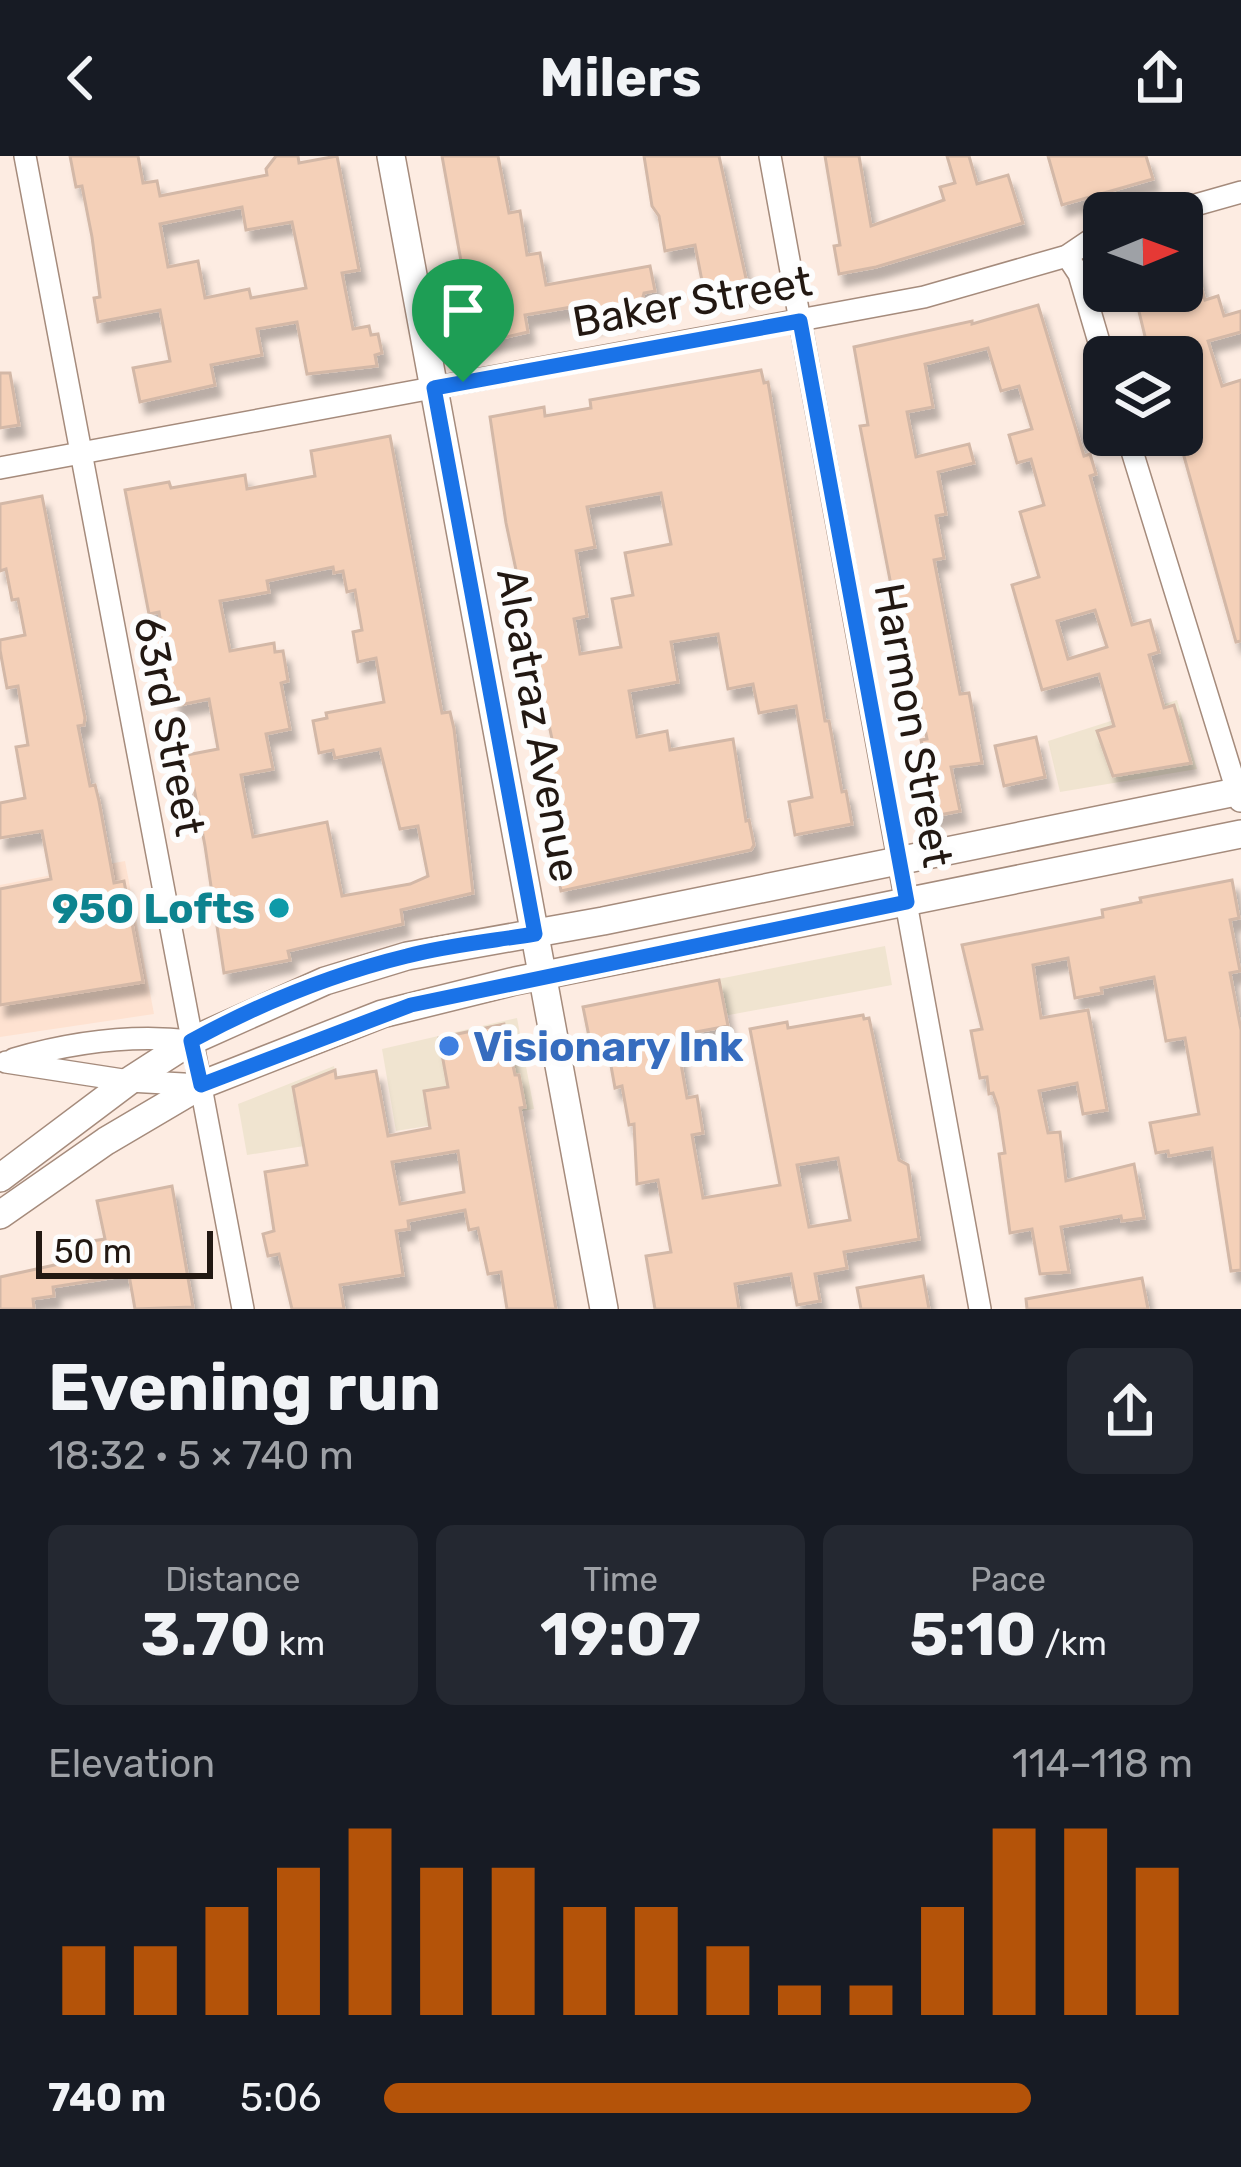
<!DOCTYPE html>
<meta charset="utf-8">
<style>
:root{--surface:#171b24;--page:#242831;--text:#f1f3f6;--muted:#9ea1a6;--accent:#b45309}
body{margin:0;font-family:Rubik,sans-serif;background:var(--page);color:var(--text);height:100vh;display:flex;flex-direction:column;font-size:45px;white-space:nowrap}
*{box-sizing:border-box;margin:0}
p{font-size:39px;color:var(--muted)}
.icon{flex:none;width:66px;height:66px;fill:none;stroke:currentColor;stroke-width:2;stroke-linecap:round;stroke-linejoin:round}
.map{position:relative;height:1153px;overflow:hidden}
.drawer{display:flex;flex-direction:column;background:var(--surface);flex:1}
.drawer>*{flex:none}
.needle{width:78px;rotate:89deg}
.fabs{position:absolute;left:1083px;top:36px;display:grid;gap:24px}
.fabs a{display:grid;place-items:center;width:120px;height:120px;border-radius:18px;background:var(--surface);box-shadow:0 3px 9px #0004;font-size:60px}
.scale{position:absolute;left:36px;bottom:30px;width:177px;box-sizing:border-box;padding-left:12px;border:6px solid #221812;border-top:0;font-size:33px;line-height:42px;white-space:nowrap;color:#221812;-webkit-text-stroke:9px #fdfdfd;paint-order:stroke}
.pin{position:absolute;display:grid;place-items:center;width:102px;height:102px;color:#fff;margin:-123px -51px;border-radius:50% 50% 50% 0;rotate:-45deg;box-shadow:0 0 12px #0007}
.pin .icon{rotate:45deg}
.round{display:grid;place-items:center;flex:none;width:126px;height:126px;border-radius:18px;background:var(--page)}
.overview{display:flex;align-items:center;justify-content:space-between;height:204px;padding:0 48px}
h1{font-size:66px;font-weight:700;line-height:90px}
.stats{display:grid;grid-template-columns:repeat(3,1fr);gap:18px;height:204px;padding:12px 48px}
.stats div{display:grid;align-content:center;border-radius:18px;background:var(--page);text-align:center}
.stats b{font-size:60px;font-weight:700}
.stats small{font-size:33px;font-weight:400}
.stats p{font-size:33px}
.chart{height:336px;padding:24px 48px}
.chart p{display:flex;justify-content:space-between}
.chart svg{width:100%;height:216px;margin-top:12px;stroke:var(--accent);stroke-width:6}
ul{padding:0 48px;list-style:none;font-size:39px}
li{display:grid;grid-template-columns:192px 144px 1fr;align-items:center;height:90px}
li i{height:30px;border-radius:15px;background:var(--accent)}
header{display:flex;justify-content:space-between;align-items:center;height:156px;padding:0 48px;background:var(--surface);font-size:54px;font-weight:700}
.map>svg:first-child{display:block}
</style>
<header><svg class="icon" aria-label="back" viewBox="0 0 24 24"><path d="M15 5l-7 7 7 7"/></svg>Milers<svg class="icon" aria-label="share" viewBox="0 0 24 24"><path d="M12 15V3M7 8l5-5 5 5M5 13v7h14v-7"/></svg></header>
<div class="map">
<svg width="1241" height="1153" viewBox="0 0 1241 1153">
<defs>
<filter id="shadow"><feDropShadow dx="6" dy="11" stdDeviation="3" flood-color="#0004"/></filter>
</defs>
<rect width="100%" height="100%" fill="#fdece2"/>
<g fill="#f0e4d0">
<polygon points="1177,544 1197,613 1060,636 1048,585"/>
<polygon points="885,790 892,829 588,885 582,850"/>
<polygon points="517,862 534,953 396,975 382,893"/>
<polygon points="334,910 348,983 247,999 238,948"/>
</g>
<polygon fill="#fee2d1" points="125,705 154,858 0,881 0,729"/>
<g fill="#f4d0b8" stroke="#d3b8a7" stroke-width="3" fill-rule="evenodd" filter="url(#shadow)">
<path d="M 70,0 L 138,0 L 143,27 L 157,25 L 160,40 L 267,19 L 266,13 L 276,0 L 298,0 L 299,7 L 337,0 L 359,114 L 342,117 L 353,173 L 369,170 L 371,179 L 378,178 L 382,197 L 375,199 L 377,210 L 307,218 L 297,166 L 257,173 L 262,199 L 211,209 L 215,229 L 140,246 L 133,212 L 170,205 L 160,154 L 98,166 L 94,142 L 100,141 L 92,81 L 82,30 L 76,31 ZM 242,51 L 246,74 L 292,66 L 306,132 L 251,142 L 249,133 L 205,142 L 198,105 L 168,111 L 160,68 Z"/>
<polygon points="442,0 498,0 509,57 520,55 527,99 540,97 546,129 650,110 655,135 644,137 641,148 635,149 637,157 585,167 583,158 578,159 572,151 525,159 528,176 476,188"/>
<polygon points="644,0 719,0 749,136 728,140 719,127 703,130 695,89 665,95 659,60 652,50"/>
<polygon points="825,0 859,0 871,70 944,44 940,31 955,27 947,0 969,0 977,28 1008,19 1023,67 876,111 839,118 834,90 840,89"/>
<polygon points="1048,0 1146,0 1153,23 1062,49"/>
<polygon points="1182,82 1187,82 1205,144 1218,140 1224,160 1241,155 1241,176 1208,185 1222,230 1241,224 1241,485 1236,486 1178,279 1182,279 1182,201 1150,201 1134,135 1182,135"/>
<path d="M 1038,149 L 1084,300 L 1090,298 L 1096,318 L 1090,320 L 1132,469 L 1150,464 L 1159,496 L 1149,499 L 1164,552 L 1174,549 L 1191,607 L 1113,620 L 1097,575 L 1114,570 L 1099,518 L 1042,534 L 1012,429 L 1039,421 L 1020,356 L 1044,349 L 1031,303 L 1017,307 L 1009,279 L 1032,273 L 1019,230 L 1001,235 L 988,192 L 925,208 L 933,251 L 907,256 L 916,301 L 969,288 L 974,307 L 938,316 L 946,358 L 936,360 L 944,402 L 934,404 L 960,538 L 969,537 L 982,607 L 951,611 L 960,655 L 924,662 L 918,629 L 929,627 L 921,584 L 927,583 L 918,537 L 916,533 L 903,535 L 898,508 L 906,506 L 860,270 L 868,269 L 854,191 L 972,165 L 972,168 ZM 1095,454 L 1107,491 L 1068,503 L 1057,465 Z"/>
<path d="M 761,214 L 764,227 L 768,226 L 825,565 L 829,565 L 842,636 L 846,635 L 852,668 L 795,679 L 789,646 L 812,641 L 796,550 L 759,557 L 753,528 L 728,533 L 718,478 L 671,486 L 678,526 L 629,535 L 637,581 L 667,575 L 670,594 L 733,583 L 746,665 L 749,664 L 754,689 L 751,694 L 561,735 L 535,601 L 555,597 L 506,367 L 490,261 L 544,251 L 545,260 L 591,252 L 590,244 ZM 661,337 L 671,388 L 625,397 L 633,439 L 612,443 L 621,491 L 580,498 L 574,463 L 587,460 L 576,395 L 595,391 L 587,351 Z"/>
<polygon points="0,217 10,217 19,269 0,272"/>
<path d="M 390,280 L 442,557 L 450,556 L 454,573 L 473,737 L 401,754 L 403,768 L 288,795 L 290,804 L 224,817 L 205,690 L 194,632 L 189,633 L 182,600 L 218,593 L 209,543 L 175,550 L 159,456 L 149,458 L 125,334 L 169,326 L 171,332 L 245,319 L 247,333 L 315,320 L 311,295 ZM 333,411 L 334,417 L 343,415 L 347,436 L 355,434 L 362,474 L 353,476 L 358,506 L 376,502 L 384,546 L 326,557 L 327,562 L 313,565 L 319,597 L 333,594 L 335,602 L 380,593 L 400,673 L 418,670 L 428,720 L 410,728 L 342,740 L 327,666 L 253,681 L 241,619 L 273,613 L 266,578 L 290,573 L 281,527 L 288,525 L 283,495 L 275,496 L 274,487 L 230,495 L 220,445 L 269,436 L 267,425 Z"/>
<polygon points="42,340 85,562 84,569 78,570 90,630 95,629 99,645 114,727 124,725 143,826 0,849 0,733 51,723 42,675 0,682 0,647 25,642 16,591 28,589 18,530 7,532 0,494 0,484 25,479 18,443 12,444 6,413 0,415 0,348"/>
<polygon points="1036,581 1045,621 1004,630 995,590"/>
<polygon points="1232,724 1239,762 1230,764 1240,815 1230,817 1241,874 1241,1114 1231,1115 1212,992 1169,1000 1168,995 1156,997 1150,967 1199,958 1185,882 1166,885 1154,821 1101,832 1102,837 1075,842 1068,802 1033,809 1041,862 1088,854 1107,954 1083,958 1077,927 1039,935 1048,977 1060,976 1066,1025 1134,1008 1144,1062 1122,1065 1121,1060 1061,1071 1069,1116 1040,1118 1032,1073 1010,1077 999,998 1005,997 998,951 993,937 989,938 987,921 980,922 971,875 982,873 962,789 1103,761 1102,754 1141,746 1140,742"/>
<path d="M 719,824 L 728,870 L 696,876 L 698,887 L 678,891 L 687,942 L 697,940 L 703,977 L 692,979 L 703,1042 L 780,1029 L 750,873 L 787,866 L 788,872 L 863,859 L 864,863 L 869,862 L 899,1004 L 908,1009 L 919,1083 L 844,1096 L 847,1112 L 815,1118 L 820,1145 L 797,1149 L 791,1118 L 735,1128 L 739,1153 L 655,1153 L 646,1100 L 671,1096 L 658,1024 L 637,1028 L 634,968 L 629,969 L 622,930 L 615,932 L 606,882 L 590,885 L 583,851 ZM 838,1002 L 850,1064 L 809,1071 L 797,1009 Z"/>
<path d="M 504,868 L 515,919 L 519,919 L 525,951 L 520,952 L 556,1153 L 507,1153 L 501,1116 L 488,1118 L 478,1072 L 469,1074 L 465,1054 L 408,1065 L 409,1073 L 396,1075 L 403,1119 L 340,1129 L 344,1153 L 292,1153 L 279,1098 L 268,1100 L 263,1078 L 274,1075 L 265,1016 L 307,1009 L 293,931 L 335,914 L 336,922 L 376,915 L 388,980 L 430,972 L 424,935 L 448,931 L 439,882 ZM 458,995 L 464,1036 L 400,1048 L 392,1006 Z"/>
<polygon points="172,1030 193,1151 135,1153 129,1119 53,1131 54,1140 33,1143 34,1153 0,1153 0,1121 68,1106 65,1089 105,1083 97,1045"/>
<polygon points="923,1120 929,1153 861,1153 857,1132"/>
<polygon points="1142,1122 1148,1153 1027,1153 1026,1143"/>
</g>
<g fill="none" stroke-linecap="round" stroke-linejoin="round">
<g stroke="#a58b7c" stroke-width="24">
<g id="minor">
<polyline points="25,0 243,1153"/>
<polyline points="770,0 980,1153"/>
<polyline points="1167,57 1241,36"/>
<polyline points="1067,100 1079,118 1104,203"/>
<polyline points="1127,279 1240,645"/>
<polyline points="0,312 924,141 1067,100 1104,75"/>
<path d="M 14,903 C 73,886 131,878 191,885"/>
<polyline points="6,906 129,925 201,929"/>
</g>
</g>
<g stroke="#a58b7c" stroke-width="30">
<g id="tertiary">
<polyline points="391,0 604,1153"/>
<polyline points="0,1022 129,925 191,885 325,825 407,800 603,765 1241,635"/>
<polyline points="0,1059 106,985 201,929 382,858 515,825 1241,678"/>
</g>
</g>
<use href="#minor" stroke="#fff" stroke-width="21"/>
<use href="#tertiary" stroke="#fff" stroke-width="27"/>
</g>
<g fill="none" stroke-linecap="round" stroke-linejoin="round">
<g stroke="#fff" stroke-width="24">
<path id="route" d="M 800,165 L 907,746 L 411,849 L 201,929 L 191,885 C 257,849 333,818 407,800 C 448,789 492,785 535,778 L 434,232 Z"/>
</g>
<use href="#route" stroke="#1a73e8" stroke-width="15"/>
</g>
<circle fill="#0f9aa8" stroke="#fdfdfd" stroke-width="4.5" cx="279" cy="752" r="12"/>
<circle fill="#3f7fe0" stroke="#fdfdfd" stroke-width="4.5" cx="449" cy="890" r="12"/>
<g text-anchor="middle" stroke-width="12" stroke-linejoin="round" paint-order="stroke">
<g font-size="42" fill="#221812" stroke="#fdfdfd">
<text transform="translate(692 145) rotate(-10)" y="15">Baker Street</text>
<text transform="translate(539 569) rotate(80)" y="15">Alcatraz Avenue</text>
<text transform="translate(914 569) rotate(80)" y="15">Harmon Street</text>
<text transform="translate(170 570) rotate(79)" y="15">63rd Street</text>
</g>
<g font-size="42" font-weight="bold" fill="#0d838f" stroke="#fdfdfd" text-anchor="end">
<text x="255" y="767">950 Lofts</text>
</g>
<g font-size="42" font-weight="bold" fill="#366cbe" stroke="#fdfdfd" text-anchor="start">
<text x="473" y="905">Visionary Ink</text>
</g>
</g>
</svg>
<div class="fabs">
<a><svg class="needle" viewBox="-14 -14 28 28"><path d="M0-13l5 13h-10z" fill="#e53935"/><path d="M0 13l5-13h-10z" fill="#9ea1a6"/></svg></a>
<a><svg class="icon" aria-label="layers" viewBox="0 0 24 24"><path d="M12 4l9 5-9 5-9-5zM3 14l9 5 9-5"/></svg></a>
</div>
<div class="scale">50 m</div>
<div class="pin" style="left:463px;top:226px;background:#1e9e55"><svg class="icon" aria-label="arrive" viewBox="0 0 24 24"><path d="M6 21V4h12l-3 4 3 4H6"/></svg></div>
</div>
<section class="drawer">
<div class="overview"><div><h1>Evening run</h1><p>18:32 · 5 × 740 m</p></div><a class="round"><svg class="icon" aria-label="share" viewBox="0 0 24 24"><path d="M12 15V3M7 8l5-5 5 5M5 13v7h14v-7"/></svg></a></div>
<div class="stats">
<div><p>Distance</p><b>3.70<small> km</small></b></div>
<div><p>Time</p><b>19:07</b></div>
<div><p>Pace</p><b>5:10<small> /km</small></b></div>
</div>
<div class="chart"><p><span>Elevation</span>114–118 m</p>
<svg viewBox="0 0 160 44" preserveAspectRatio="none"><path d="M5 44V30M15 44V30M25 44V22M35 44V14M45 44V6M55 44V14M65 44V14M75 44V22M85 44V22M95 44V30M105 44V38M115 44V38M125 44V22M135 44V6M145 44V6M155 44V14"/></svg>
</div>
<ul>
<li><b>740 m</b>5:06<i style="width:80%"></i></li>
</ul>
</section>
